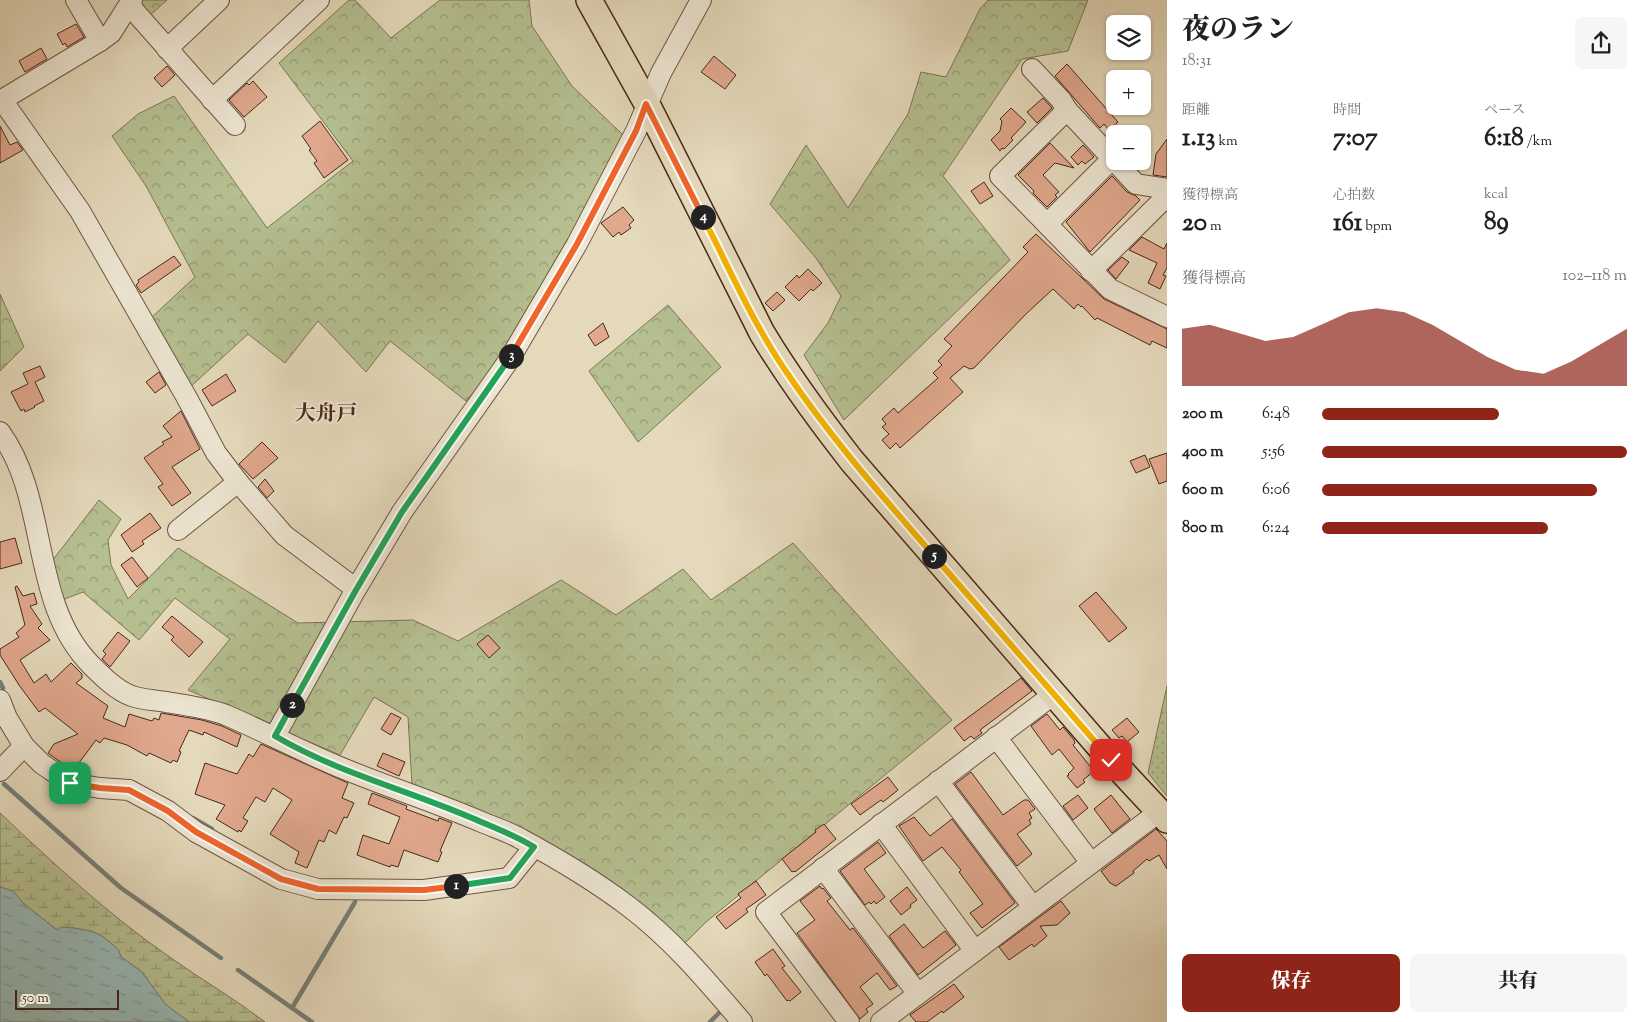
<!DOCTYPE html>
<html lang="ja">
<meta charset="utf-8">
<style>
:root{--surface:#fff;--page:#f6f6f6;--text:#222;--muted:#767676;--accent:#8f2418}
body{margin:0;font-family:"Sorts Mill Goudy","Noto Serif JP",serif;background:var(--page);color:var(--text);height:100vh;display:flex;flex-direction:column;font-size:19px;white-space:nowrap}
*{box-sizing:border-box;margin:0}
p{font-size:16px;color:var(--muted)}
.icon{flex:none;width:28px;height:28px;fill:none;stroke:currentColor;stroke-width:2;stroke-linecap:round;stroke-linejoin:round}
.map{position:relative;flex:1;overflow:hidden}
.side{display:flex;flex-direction:column;background:var(--surface);width:475px}
.side>*{flex:none}
.tools{position:absolute;left:1106px;top:15px;display:grid;gap:10px}
.tools a{display:grid;place-items:center;width:45px;height:45px;border-radius:8px;background:var(--surface);box-shadow:0 1px 4px #0004;font-size:25px}
.scale{position:absolute;left:15px;bottom:12px;width:104px;box-sizing:border-box;padding-left:5px;border:2px solid #4a2819;border-top:0;font-size:14px;line-height:18px;white-space:nowrap;color:#4a2819;-webkit-text-stroke:4px #ede6d3;paint-order:stroke}
.pin{position:absolute;display:grid;place-items:center;width:42px;height:42px;color:#fff;margin:-21px;border-radius:10px;box-shadow:0 2px 8px #0006}
.km{position:absolute;width:25px;height:25px;margin:-12px;border-radius:50%;background:#222;color:#fff;font-size:14px;line-height:25px;text-align:center}
.round{display:grid;place-items:center;flex:none;width:52px;height:52px;border-radius:8px;background:var(--page)}
.headline{display:flex;align-items:center;justify-content:space-between;height:85px;padding:0 15px}
h1{font-size:28px;font-weight:800;line-height:38px}
.figures{display:grid;grid-template-columns:repeat(3,1fr);gap:8px;height:85px;padding:5px 15px}
.figures div{display:grid;align-content:center}
.figures b{font-size:25px;font-weight:800}
.figures small{font-size:14px;font-weight:400}
.figures p{font-size:14px}
.chart{height:140px;padding:10px 15px}
.chart p{display:flex;justify-content:space-between}
.chart svg{width:100%;height:90px;margin-top:5px;fill:var(--accent);opacity:.7}
.primary-button{display:flex;gap:10px;margin-top:auto;padding:10px 15px}
.primary-button a{flex:1;height:58px;border-radius:8px;background:var(--accent);color:#fff;font-size:20px;font-weight:800;line-height:58px;text-align:center}
.primary-button a+a{background:var(--page);color:var(--text)}
ul{padding:0 15px;list-style:none;font-size:16px}
li{display:grid;grid-template-columns:80px 60px 1fr;align-items:center;height:38px}
li i{height:12px;border-radius:6px;background:var(--accent)}
main{display:flex;flex:1;min-height:0}
.map>svg:first-child{display:block}
</style>
<main>
<div class="map">
<svg width="1167" height="1022" viewBox="0 0 1167 1022">
<defs>
<pattern id="grass-dots" width="8" height="8" patternUnits="userSpaceOnUse" patternTransform="scale(1.25)"><rect width="8" height="8" fill="#b5bf90"/><path d="M2 2h.1M6 6h.1" fill="none" stroke="#959b75" stroke-width="1.8" stroke-linecap="round"/></pattern>
<pattern id="forest-crowns" width="20" height="18" patternUnits="userSpaceOnUse" patternTransform="scale(1.25)"><rect width="20" height="18" fill="#b5bf90"/><path d="M2 6a3 3 0 1 1 6 0M12 15a3 3 0 1 1 6 0" fill="none" stroke="#959b75"/></pattern>
<pattern id="wetland-marsh" width="20" height="14" patternUnits="userSpaceOnUse" patternTransform="scale(1.25)"><rect width="20" height="14" fill="#b5bf90"/><path d="M1 5h8M5 5V1M11 12h8M15 12V8" fill="none" stroke="#959b75"/></pattern>
<pattern id="water-ripples" width="26" height="14" patternUnits="userSpaceOnUse" patternTransform="scale(1.25)"><rect width="26" height="14" fill="#97b9b7"/><path d="M2 4q2-2 4 0t4 0M15 11q2-2 4 0t4 0" fill="none" stroke="#7d9694"/></pattern>
</defs>
<rect width="100%" height="100%" fill="#e4d9bb"/>
<filter id="stains"><feTurbulence type="fractalNoise" baseFrequency=".004" numOctaves="4"/><feColorMatrix values="0 0 0 0 .2 0 0 0 0 .09 0 0 0 0 .02 0 0 0 .5 -.17"/></filter>
<radialGradient id="worn" r=".72"><stop offset=".6" stop-color="#630" stop-opacity="0"/><stop offset="1" stop-color="#630" stop-opacity=".3"/></radialGradient>
<polygon fill="url(#grass-dots)" stroke="#807454" points="1167,686 1167,796 1148,773"/>
<g fill="url(#forest-crowns)" stroke="#807454">
<polygon points="129,0 167,0 146,19"/>
<polygon points="349,0 355,0 391,38 440,0 529,0 532,26 572,86 623,135 546,283 504,359 466,401 390,341 366,372 318,321 285,363 248,334 188,389 151,318 195,277 146,186 112,136 138,114 174,96 267,228 353,161 279,63"/>
<polygon points="988,0 1088,0 1068,51 1022,59 943,176 1010,260 844,420 804,355 828,323 841,296 816,258 770,204 806,145 848,208 908,114 921,72 946,77 980,9"/>
<polygon points="0,294 24,347 0,371"/>
<polygon points="668,305 721,367 638,442 589,371"/>
<polygon points="99,500 121,519 108,540 111,565 128,599 178,548 298,623 413,620 458,641 561,580 616,615 683,569 711,600 793,543 952,720 706,922 684,944 412,785 408,717 374,697 340,755 188,690 230,639 175,598 139,640 83,592 62,600 52,561"/>
</g>
<path fill="url(#wetland-marsh)" stroke="#807454" d="M 0,813 C 54,864 110,916 171,958 C 202,980 235,999 265,1022 L 189,1022 L 166,1005 L 141,971 L 121,957 L 118,949 L 102,936 L 91,931 L 67,927 L 57,930 L 23,903 L 13,891 L 0,887 Z"/>
<polygon fill="url(#water-ripples)" stroke="#787f78" points="0,887 13,891 23,903 57,930 61,927 73,928 91,931 102,936 118,949 121,957 141,971 166,1005 189,1022 0,1022"/>
<g fill="none" stroke-linecap="round" stroke-linejoin="round">
<g stroke="#787f78" stroke-width="4.5">
<polyline points="0,682 3,688"/>
<polyline points="4,784 121,888 221,958"/>
<polyline points="193,818 212,829"/>
<polyline points="238,970 312,1022"/>
<polyline points="292,1008 355,902"/>
<polyline points="710,1022 719,1013"/>
</g>
</g>
<g fill="#e0a88d" stroke="#4a2819">
<polygon points="76,24 84,37 67,47 65,43 63,45 57,34"/>
<polygon points="41,48 47,59 25,72 19,61"/>
<polygon points="714,56 736,75 725,89 701,72"/>
<polygon points="1067,64 1118,122 1109,130 1104,124 1100,128 1055,76"/>
<polygon points="167,66 175,75 162,87 154,78"/>
<polygon points="253,81 267,97 244,117 229,100 247,83 249,85"/>
<polygon points="1043,98 1052,108 1037,123 1027,112"/>
<polygon points="1011,108 1026,122 1011,138 1013,140 1004,149 1002,148 1000,151 991,140 1000,131 1002,121 1000,119"/>
<polygon points="320,121 348,160 324,178 314,163 317,161 309,150 311,149 302,136"/>
<polygon points="0,126 10,145 17,142 23,150 0,163"/>
<polygon points="1167,139 1167,177 1153,175 1156,154"/>
<polygon points="1050,143 1074,168 1055,163 1043,175 1059,192 1055,195 1057,197 1047,207 1033,193 1034,191 1018,175"/>
<polygon points="1083,145 1094,157 1085,164 1082,161 1078,165 1071,157"/>
<polygon points="1112,176 1127,192 1136,196 1140,200 1090,252 1066,222"/>
<polygon points="984,182 993,196 980,204 971,191"/>
<polygon points="623,207 634,220 629,225 631,228 621,235 619,232 613,237 601,223"/>
<polygon points="1036,234 1104,299 1167,329 1167,348 1152,341 1150,345 1097,318 1095,320 1082,306 1081,307 1078,304 1074,309 1053,289 1026,314 974,368 970,369 964,366 950,378 963,392 900,448 896,443 890,449 882,440 889,434 882,427 886,424 882,419 894,408 898,413 938,378 933,373 942,365 938,361 952,346 944,339 1028,252 1023,247"/>
<polygon points="1142,237 1164,249 1167,243 1167,268 1163,275 1166,276 1160,289 1148,283 1157,263 1129,250"/>
<polygon points="174,256 181,265 141,293 136,285 139,282 138,280"/>
<polygon points="1122,257 1129,262 1116,279 1108,270"/>
<polygon points="808,269 822,283 813,291 811,289 799,301 785,287 797,275 799,278"/>
<polygon points="777,292 785,300 773,311 765,303"/>
<polygon points="603,323 609,337 595,346 588,335"/>
<polygon points="40,366 45,377 35,382 44,401 34,406 35,407 25,412 24,409 21,411 11,392 28,384 23,373"/>
<polygon points="159,372 166,385 155,393 146,382"/>
<polygon points="226,374 236,391 212,406 202,390"/>
<polygon points="181,411 200,449 172,467 191,493 172,506 158,487 163,484 144,458 164,444 162,442 172,437 163,426"/>
<polygon points="262,442 278,458 253,479 239,464"/>
<polygon points="1167,453 1167,481 1159,484 1149,459"/>
<polygon points="1145,455 1150,467 1136,473 1130,461"/>
<polygon points="265,479 274,491 267,498 258,487"/>
<polygon points="150,513 161,528 142,541 144,544 132,552 121,535"/>
<polygon points="15,538 22,563 0,569 0,542"/>
<polygon points="132,557 148,578 137,587 121,565"/>
<polygon points="17,586 23,596 34,593 37,604 30,606 42,624 38,628 50,640 20,660 34,683 46,674 51,682 71,663 82,674 82,678 76,683 108,706 103,718 125,727 129,714 152,721 154,718 159,720 161,713 202,720 222,726 241,735 237,747 204,732 203,735 189,730 179,751 181,752 177,762 173,760 171,763 149,753 147,756 127,745 104,738 100,743 96,740 73,771 48,753 54,744 78,734 45,708 39,712 19,685 0,655 0,649 19,637 16,633 25,625 15,587"/>
<polygon points="1096,592 1127,628 1109,642 1079,606"/>
<polygon points="172,616 203,642 189,657 171,640 174,637 162,627"/>
<polygon points="118,632 130,641 110,667 102,659 106,654 103,651"/>
<polygon points="488,635 500,648 489,658 477,644"/>
<polygon points="1021,678 1032,691 980,730 982,733 974,739 971,736 964,741 954,728"/>
<polygon points="391,713 401,718 391,735 381,729"/>
<polygon points="1047,714 1060,730 1063,727 1074,740 1075,743 1073,745 1094,771 1083,780 1085,782 1077,788 1067,776 1069,775 1068,774 1074,768 1059,749 1052,755 1031,726"/>
<polygon points="1127,718 1139,732 1127,742 1122,736 1119,738 1112,730"/>
<polygon points="261,744 348,783 342,798 354,803 347,818 344,817 336,834 329,830 324,842 319,840 307,868 295,863 299,852 270,834 292,800 273,788 265,802 256,797 243,818 248,821 241,832 239,830 238,832 216,819 225,805 195,794 205,763 237,774 249,754 253,757"/>
<polygon points="383,753 405,762 399,776 377,766"/>
<polygon points="971,772 1003,815 1024,800 1028,800 1035,809 1029,813 1032,818 1029,820 1031,824 1017,834 1032,854 1017,866 955,784"/>
<polygon points="888,777 898,790 883,802 881,800 860,815 851,804"/>
<polygon points="372,793 407,806 406,809 438,821 439,818 452,823 440,851 442,852 438,862 404,850 398,867 391,865 390,867 357,855 363,835 389,844 400,817 368,804"/>
<polygon points="1078,795 1088,808 1073,820 1063,806"/>
<polygon points="1111,795 1130,819 1112,833 1094,809"/>
<polygon points="914,817 930,836 952,819 1015,903 982,928 970,913 983,904 959,872 961,870 942,847 923,861 899,826"/>
<polygon points="824,824 836,839 795,872 794,871 792,872 782,859 816,832 815,830"/>
<polygon points="1156,829 1167,841 1167,869 1159,855 1149,861 1147,859 1133,871 1134,873 1116,886 1110,883 1101,871"/>
<polygon points="878,842 886,853 864,869 885,897 876,904 874,901 871,904 869,902 865,905 840,871"/>
<polygon points="756,881 766,895 746,909 748,912 726,929 716,917 741,898 738,894"/>
<polygon points="820,886 822,889 823,888 831,898 827,901 850,930 853,928 897,986 890,990 877,973 860,987 873,1004 866,1009 868,1012 860,1019 797,933 815,920 800,901"/>
<polygon points="907,887 917,900 910,905 911,907 901,915 890,901"/>
<polygon points="1061,901 1070,913 1057,925 1040,926 1047,936 1034,947 1032,944 1009,960 999,947"/>
<polygon points="904,924 923,948 945,931 956,945 918,975 889,936"/>
<polygon points="773,949 785,966 782,968 801,992 790,1001 788,1000 787,1001 767,974 765,976 755,962"/>
<polygon points="954,984 964,997 943,1013 942,1011 927,1022 916,1022 910,1015"/>
</g>
<g fill="none" stroke-linecap="round" stroke-linejoin="round">
<g stroke="#705442" stroke-width="22">
<g id="minor">
<polyline points="76,0 100,41"/>
<polyline points="129,5 235,125"/>
<polyline points="167,49 219,0"/>
<polyline points="1032,69 1061,100 1067,110"/>
<polyline points="2,100 100,41 111,33 132,0"/>
<polyline points="212,100 319,0"/>
<polyline points="0,101 2,100 80,211 187,398 216,453 238,482 284,535 356,589"/>
<polyline points="1167,189 1136,184 1067,110 1000,176 1110,289 1167,317"/>
<polyline points="1047,224 1112,159"/>
<polyline points="1091,271 1167,196"/>
<path d="M 0,432 C 50,501 29,602 91,665 C 102,676 117,691 132,696 C 143,700 155,700 166,702 C 186,705 208,708 226,715 C 263,731 299,750 337,766 C 385,786 435,802 484,823 C 496,828 509,832 521,839 C 558,859 595,881 628,906 C 672,939 707,981 742,1022"/>
<polyline points="178,530 238,482"/>
<polyline points="0,700 7,718 24,746 42,764 70,783 100,788 129,790 168,811 196,832 281,879 318,889 424,890 509,878 534,847"/>
<polyline points="275,736 356,589 402,512 509,360 577,244 636,131 661,73 701,0"/>
<polyline points="996,737 1091,863"/>
<polyline points="0,771 24,746"/>
<polyline points="938,781 1033,907"/>
<polyline points="881,824 975,951"/>
<polyline points="823,868 918,994"/>
<polyline points="849,1022 766,912 1054,694"/>
<polyline points="881,1022 1159,812"/>
</g>
</g>
<g stroke="#4a2819" stroke-width="28">
<path id="major" d="M 589,0 L 647,104 L 762,333 C 789,378 820,420 852,461 L 1111,760 L 1167,820"/>
</g>
<use href="#minor" stroke="#ede6d3" stroke-width="20"/>
<use href="#major" stroke="#e4d9bb" stroke-width="25"/>
</g>
<g fill="none" stroke-linecap="round" stroke-linejoin="round">
<g stroke="#fff" stroke-width="10">
<polyline id="split-1" points="70,783 100,788 129,790 168,811 196,832 281,879 318,889 424,890 456,886"/>
</g>
<g stroke="#fff" stroke-width="10">
<path id="split-2" d="M 292,705 L 275,736 C 336,772 407,790 472,818 C 493,827 515,835 534,847 L 510,878 L 456,886"/>
</g>
<g stroke="#fff" stroke-width="10">
<polyline id="split-3" points="292,705 356,590 402,512 511,356"/>
</g>
<g stroke="#fff" stroke-width="10">
<polyline id="split-4" points="511,356 577,244 636,131 646,104 703,217"/>
</g>
<g stroke="#fff" stroke-width="10">
<path id="split-5" d="M 703,217 C 729,268 753,323 785,370 C 830,437 882,496 934,556"/>
</g>
<g stroke="#fff" stroke-width="10">
<polyline id="split-6" points="934,556 1111,760"/>
</g>
<use href="#split-1" stroke="#f0652b" stroke-width="6"/>
<use href="#split-2" stroke="#22a559" stroke-width="6"/>
<use href="#split-3" stroke="#22a559" stroke-width="6"/>
<use href="#split-4" stroke="#f0652b" stroke-width="6"/>
<use href="#split-5" stroke="#f5b400" stroke-width="6"/>
<use href="#split-6" stroke="#f5b400" stroke-width="6"/>
</g>
<g text-anchor="middle" stroke-width="4" stroke-linejoin="round" paint-order="stroke">
<g font-size="21" font-weight="bold" fill="#4a2819" stroke="#ede6d3">
<text x="326" y="420">大舟戸</text>
</g>
</g>
<rect width="100%" height="100%" filter="url(#stains)"/>
<rect width="100%" height="100%" fill="url(#worn)"/>
</svg>
<div class="tools">
<a><svg class="icon" aria-label="layers" viewBox="0 0 24 24"><path d="M12 4l9 5-9 5-9-5zM3 14l9 5 9-5"/></svg></a>
<a>+</a>
<a>−</a>
</div>
<div class="scale">50 m</div>
<div class="pin" style="left:70px;top:783px;background:#1e9e55"><svg class="icon" aria-label="arrive" viewBox="0 0 24 24"><path d="M6 21V4h12l-3 4 3 4H6"/></svg></div>
<div class="pin" style="left:1111px;top:760px;background:#d93025"><svg class="icon" aria-label="check" viewBox="0 0 24 24"><path d="M5 12l5 5 9-10"/></svg></div>
<b class="km" style="left:456px;top:886px">1</b>
<b class="km" style="left:292px;top:705px">2</b>
<b class="km" style="left:511px;top:356px">3</b>
<b class="km" style="left:703px;top:217px">4</b>
<b class="km" style="left:934px;top:556px">5</b>
</div>
<section class="side">
<div class="headline"><div><h1>夜のラン</h1><p>18:31</p></div><a class="round"><svg class="icon" aria-label="share" viewBox="0 0 24 24"><path d="M12 15V3M7 8l5-5 5 5M5 13v7h14v-7"/></svg></a></div>
<div class="figures">
<div><p>距離</p><b>1.13<small> km</small></b></div>
<div><p>時間</p><b>7:07</b></div>
<div><p>ペース</p><b>6:18<small> /km</small></b></div>
</div>
<div class="figures">
<div><p>獲得標高</p><b>20<small> m</small></b></div>
<div><p>心拍数</p><b>161<small> bpm</small></b></div>
<div><p>kcal</p><b>89</b></div>
</div>
<div class="chart"><p><span>獲得標高</span>102–118 m</p>
<svg viewBox="0 0 160 44" preserveAspectRatio="none"><path d="M0 44V16L10 14L20 18L30 22L40 20L50 14L60 8L70 6L80 8L90 14L100 22L110 30L120 36L130 38L140 32L150 24L160 16V44z"/></svg>
</div>
<ul>
<li><b>200 m</b>6:48<i style="width:58%"></i></li>
<li><b>400 m</b>5:56<i style="width:100%"></i></li>
<li><b>600 m</b>6:06<i style="width:90%"></i></li>
<li><b>800 m</b>6:24<i style="width:74%"></i></li>
</ul>
<div class="primary-button"><a>保存</a><a>共有</a></div>
</section>
</main>
